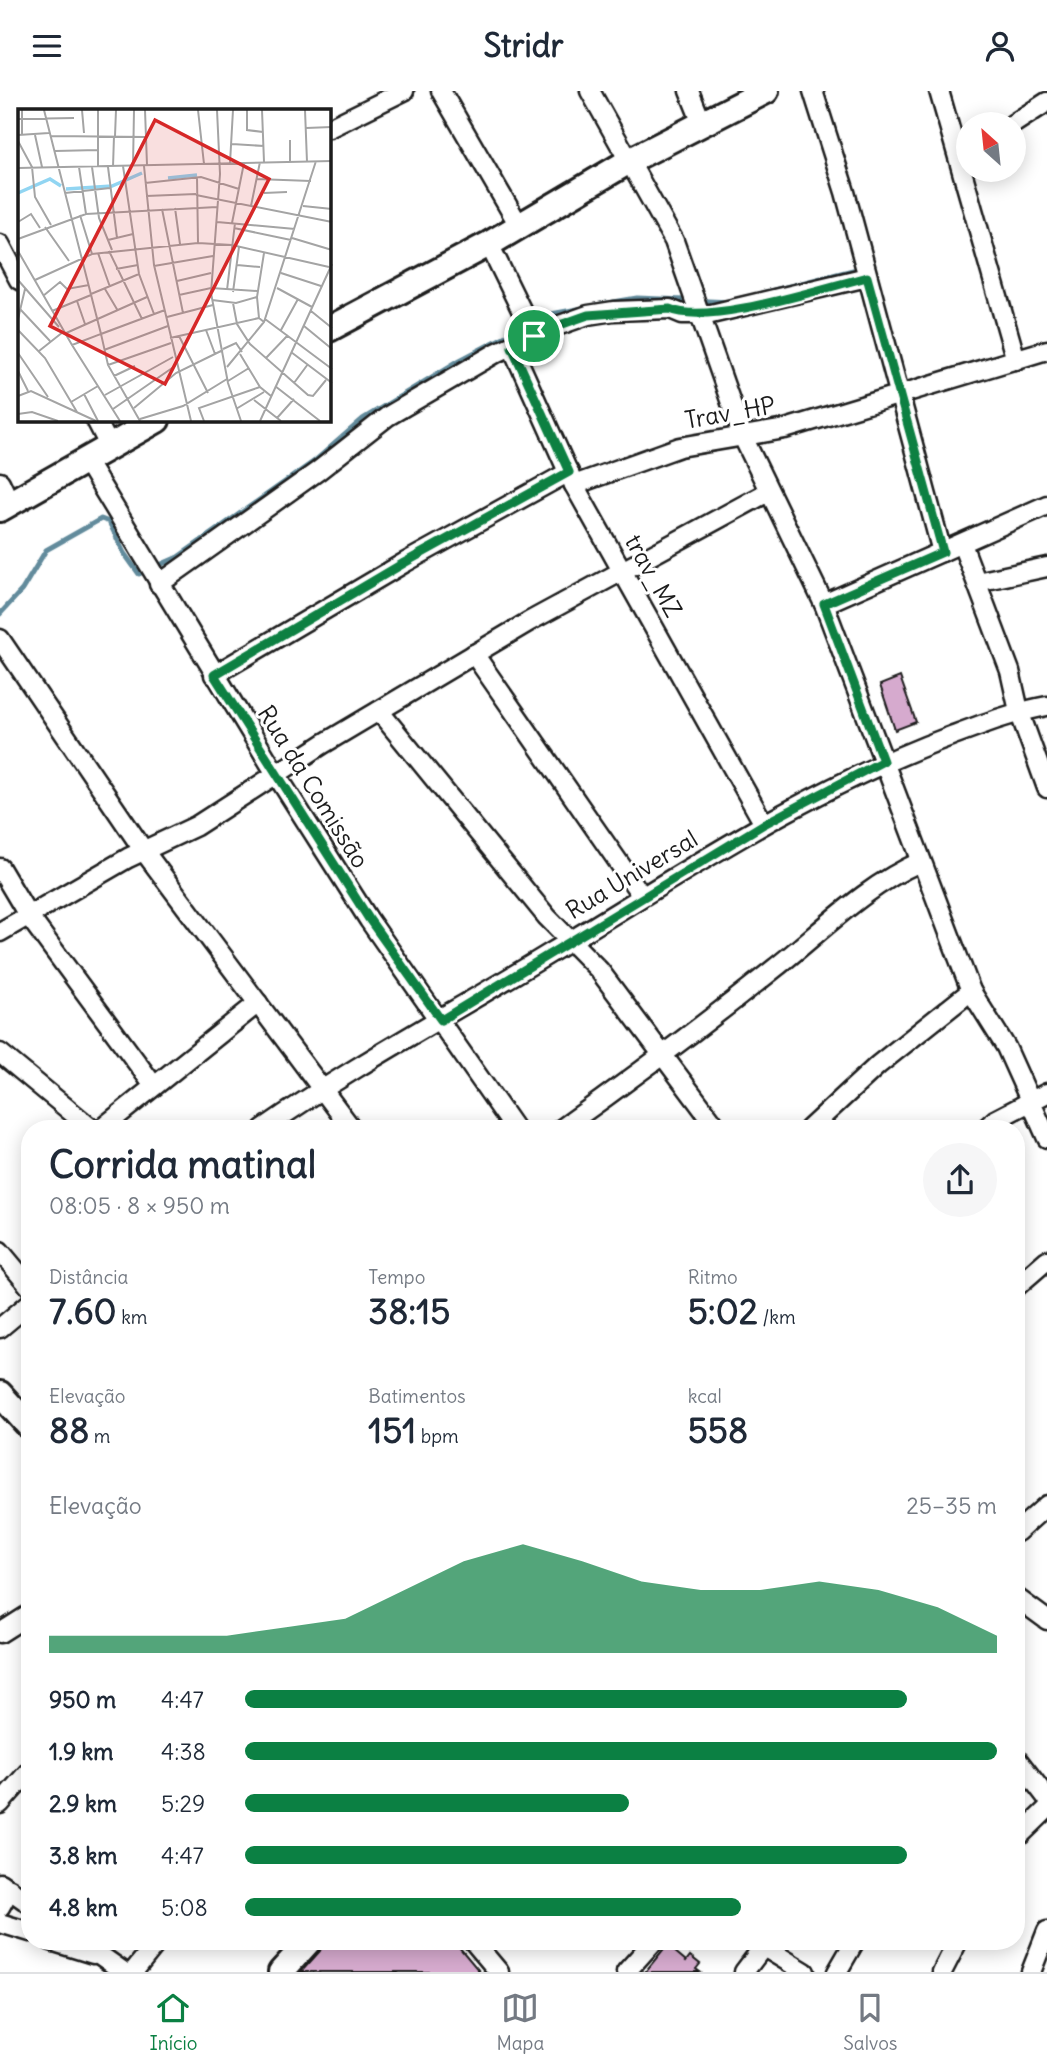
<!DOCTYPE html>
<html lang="pt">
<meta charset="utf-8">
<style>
:root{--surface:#fff;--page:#f6f6f7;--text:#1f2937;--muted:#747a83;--line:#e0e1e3;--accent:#0b8043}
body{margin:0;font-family:Delius,sans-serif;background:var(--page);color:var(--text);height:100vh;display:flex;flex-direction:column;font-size:26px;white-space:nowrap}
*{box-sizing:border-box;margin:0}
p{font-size:23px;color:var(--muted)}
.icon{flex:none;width:38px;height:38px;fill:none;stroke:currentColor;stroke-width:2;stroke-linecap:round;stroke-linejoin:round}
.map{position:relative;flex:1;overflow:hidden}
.sheet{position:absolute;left:21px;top:1029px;width:1004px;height:830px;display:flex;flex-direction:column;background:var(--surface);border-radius:28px;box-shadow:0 4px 18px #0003}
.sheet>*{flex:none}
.needle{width:46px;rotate:333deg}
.buttons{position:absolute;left:956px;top:21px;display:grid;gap:14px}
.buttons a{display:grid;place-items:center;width:70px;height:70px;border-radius:50%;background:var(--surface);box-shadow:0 4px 18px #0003;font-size:35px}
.pin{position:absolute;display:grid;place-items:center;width:60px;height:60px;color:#fff;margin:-30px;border:4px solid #fff;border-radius:50%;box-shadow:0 2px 7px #0007}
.round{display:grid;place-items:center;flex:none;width:74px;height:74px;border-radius:37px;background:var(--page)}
.headline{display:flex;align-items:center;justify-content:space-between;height:119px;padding:0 28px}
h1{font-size:38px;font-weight:800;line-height:52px}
.metrics{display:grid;grid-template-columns:repeat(3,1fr);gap:10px;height:119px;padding:7px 28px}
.metrics div{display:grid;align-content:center}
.metrics b{font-size:35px;font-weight:800}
.metrics small{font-size:19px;font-weight:400}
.metrics p{font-size:19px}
.chart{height:196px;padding:14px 28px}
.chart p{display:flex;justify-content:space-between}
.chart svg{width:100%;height:126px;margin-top:7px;fill:var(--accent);opacity:.7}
ul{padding:0 28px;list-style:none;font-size:23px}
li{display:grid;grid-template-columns:112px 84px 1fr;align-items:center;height:52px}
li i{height:18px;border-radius:9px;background:var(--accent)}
header{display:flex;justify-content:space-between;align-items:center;height:91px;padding:0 28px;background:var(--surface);font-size:32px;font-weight:800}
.tabs{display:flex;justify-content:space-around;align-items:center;height:98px;border-top:2px solid var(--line);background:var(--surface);font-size:19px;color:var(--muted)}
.tabs a{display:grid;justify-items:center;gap:4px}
.tabs .selected{color:var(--accent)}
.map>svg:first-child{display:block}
</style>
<header><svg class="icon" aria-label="menu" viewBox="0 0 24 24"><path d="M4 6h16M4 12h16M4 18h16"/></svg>Stridr<svg class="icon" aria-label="person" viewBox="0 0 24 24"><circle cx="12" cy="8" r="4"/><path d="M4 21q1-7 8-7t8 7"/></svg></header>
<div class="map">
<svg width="1047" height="1881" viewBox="0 0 1047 1881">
<rect width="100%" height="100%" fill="#fff"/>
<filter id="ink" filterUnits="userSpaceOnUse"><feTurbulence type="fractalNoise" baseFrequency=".0143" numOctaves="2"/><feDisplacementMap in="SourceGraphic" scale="14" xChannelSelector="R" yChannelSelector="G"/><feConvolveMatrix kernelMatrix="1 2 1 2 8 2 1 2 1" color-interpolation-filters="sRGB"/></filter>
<g filter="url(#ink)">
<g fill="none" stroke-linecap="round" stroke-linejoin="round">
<g stroke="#628b9c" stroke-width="5">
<polyline points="758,203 853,179"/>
<polyline points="596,214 637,207 732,211"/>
<polyline points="0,523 22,499 46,459 101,428 109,431 124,462 139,483 178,466 316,369 363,328 460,269 546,224 583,217"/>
</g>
</g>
<g fill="#d6aace" stroke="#1c1c1c" stroke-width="2">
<polygon points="900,586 916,631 895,639 880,594"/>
<polygon points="323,1850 454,1850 480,1881 301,1881 320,1860"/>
<polygon points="667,1854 686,1870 690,1865 700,1873 696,1878 700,1881 645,1881"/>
</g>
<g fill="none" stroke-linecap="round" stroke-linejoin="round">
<g stroke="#1c1c1c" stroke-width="23">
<g id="street">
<polyline points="441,0 520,136"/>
<polyline points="590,0 674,150 743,346 824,513 971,900 1006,956 1047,1047"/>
<polyline points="689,0 703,35"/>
<polyline points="813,0 845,101 942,461"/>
<polyline points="939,0 1016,269"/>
<polyline points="1013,33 1047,11"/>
<polyline points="329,37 404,0"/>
<polyline points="0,153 19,189"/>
<polyline points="489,153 534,245"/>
<polyline points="512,256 574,394 764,733"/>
<polyline points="96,329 109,354"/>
<polyline points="86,370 276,683 369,829 515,1038"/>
<polyline points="0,391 10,412"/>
<polyline points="574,394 680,356 785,338 1047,259"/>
<polyline points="962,453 1010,580 1019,620 1047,697"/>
<polyline points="977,491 1047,476"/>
<polyline points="159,493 318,380 388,325 496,262 543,240 588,224 614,220 670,218 682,223 711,223 867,186"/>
<polyline points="824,513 1047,414"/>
<polyline points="0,548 144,760 352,1038"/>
<polyline points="474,563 642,805"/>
<polyline points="214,584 404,472 569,381"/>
<polyline points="379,620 547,826 599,879 718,1038"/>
<polyline points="0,777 28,824 154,995"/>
<polyline points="0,841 128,767 196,735 323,653 530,530 768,401"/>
<polyline points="0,962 92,1038"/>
<polyline points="101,1038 258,912"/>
<path d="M 263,1038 C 356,973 456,920 552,861 C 683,782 807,698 951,645 C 983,633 1014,621 1047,615"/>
<path d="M 561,1038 C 634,986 705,933 775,877 C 822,840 865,795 920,771"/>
<polyline points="809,1038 878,974 971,900"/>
<polyline points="985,1038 995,1029 1047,1002"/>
<polyline points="0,1160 30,1196"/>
<polyline points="1017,1195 1047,1169"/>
<polyline points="0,1237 30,1212"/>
<polyline points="1017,1441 1047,1414"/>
<polyline points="1017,1507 1047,1529"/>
<polyline points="0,1542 30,1523"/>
<polyline points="1017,1668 1047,1707"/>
<polyline points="0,1713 30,1679"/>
<polyline points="1017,1747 1047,1718"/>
<polyline points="0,1792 30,1813"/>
<polyline points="0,1816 10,1798"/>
<polyline points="0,1832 30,1841"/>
<polyline points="51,1850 93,1863"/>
<polyline points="80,1850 124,1881"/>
<polyline points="473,1850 499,1881"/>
<polyline points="754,1850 805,1881"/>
<polyline points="133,1881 158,1850"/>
<polyline points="626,1881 654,1850"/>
<polyline points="744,1881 763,1856"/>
<polyline points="837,1881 855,1850"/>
<polyline points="942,1881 958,1850"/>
<polyline points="1031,1881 1047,1840"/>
</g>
</g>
<g stroke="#1c1c1c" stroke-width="30">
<g id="secondary">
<polyline points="329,238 489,153 631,69 766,0"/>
<polyline points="0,418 157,329"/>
<polyline points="0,1303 30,1336"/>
<polyline points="281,1881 309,1850"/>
</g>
</g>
<use href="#street" stroke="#fff" stroke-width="18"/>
<use href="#secondary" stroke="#fff" stroke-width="24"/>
</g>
</g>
<g fill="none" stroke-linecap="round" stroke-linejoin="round" filter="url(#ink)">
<g stroke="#fff" stroke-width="14">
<path id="route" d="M 867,186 L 943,461 L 824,513 L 883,670 L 764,733 L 441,929 L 369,828 L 214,584 L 404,472 L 569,381 L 512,256 L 543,240 L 588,224 L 670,218 C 708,235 823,197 867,186 Z"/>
</g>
<use href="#route" stroke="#0b8043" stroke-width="9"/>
</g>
<g text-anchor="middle" stroke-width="6" stroke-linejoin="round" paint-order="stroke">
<g font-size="24" fill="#1c1c1c" stroke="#fff">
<text transform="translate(730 322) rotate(-10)" y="8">Trav_HP</text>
<text transform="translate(653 485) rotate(61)" y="8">trav_MZ</text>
<text transform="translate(313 696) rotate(58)" y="8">Rua da Comissão</text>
<text transform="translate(632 784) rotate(-31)" y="8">Rua Universal</text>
</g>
</g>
<g transform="translate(18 18)">
<rect width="313" height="313" fill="#fff"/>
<path fill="none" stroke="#91d5f2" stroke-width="3.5" d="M 150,69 L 179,66M 48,80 L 94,77 L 124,64M 0,84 L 32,70 L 43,77"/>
<path fill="none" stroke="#a4a4a4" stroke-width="2" d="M 4,1 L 4,26M 26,1 L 83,225 L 54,236 L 102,312M 64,1 L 66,24M 127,1 L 129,56M 180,1 L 186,55M 199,1 L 202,65 L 193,184 L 210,274 L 223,312M 229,1 L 229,21 L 245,23M 244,1 L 246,53M 287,1 L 289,53M 0,10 L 56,9M 288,19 L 314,18M 0,26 L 31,24M 17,26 L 24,58M 33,27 L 129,28M 97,27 L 98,1M 272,31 L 272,53M 0,32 L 14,58 L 17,88 L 33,116M 214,35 L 246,37M 37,42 L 80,41M 212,54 L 215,1M 105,57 L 121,165 L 136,205M 115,57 L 116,1M 126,57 L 136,156 L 173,312M 61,58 L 68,105M 74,58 L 81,109 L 94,141M 80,58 L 80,1M 90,58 L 99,129M 95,58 L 96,27M 0,59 L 314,52M 179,68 L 180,134M 238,70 L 293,72M 127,74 L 183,68 L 221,80M 47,84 L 92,79M 246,84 L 269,83M 178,86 L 314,113M 128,87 L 178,85M 233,97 L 242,53M 285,97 L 314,100M 157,99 L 162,135M 144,100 L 165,204M 62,106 L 74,145M 0,113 L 13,105 L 22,119M 199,113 L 277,120M 214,114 L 226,54M 27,118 L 51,152M 216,119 L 273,131M 274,129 L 314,141M 0,130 L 68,105 L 199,98M 90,131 L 115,125M 0,142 L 54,236M 91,142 L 124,210M 80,144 L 92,178M 246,144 L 239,188 L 241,209 L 246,213M 219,156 L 242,158M 136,157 L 195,147M 98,160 L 120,156M 263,164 L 303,177M 0,171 L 41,218M 17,171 L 74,145 L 180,134 L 214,136 L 311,158M 159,172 L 193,164M 259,179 L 294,198M 87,180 L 100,202M 209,181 L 217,114M 215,183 L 221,138M 73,185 L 121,165M 161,186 L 193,179 L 239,182M 25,187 L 42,173 L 49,180 L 71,176M 194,191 L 218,194 L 239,188M 59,192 L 67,215M 215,194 L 219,215 L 232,235 L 290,286 L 295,287 L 308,271M 2,200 L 32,232M 34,202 L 73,186M 293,202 L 314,219M 149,208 L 195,196M 0,210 L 7,180M 247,210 L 314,260M 286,217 L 314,240M 0,221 L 27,249 L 59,303M 188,221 L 197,245M 263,221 L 280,190M 46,225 L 129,188M 161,227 L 190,284M 152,229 L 241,209M 205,240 L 218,234 L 224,243M 86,241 L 150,217M 21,242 L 45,223M 273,243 L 314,274M 0,244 L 30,288M 222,245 L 242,278 L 253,287M 248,249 L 270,226M 90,256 L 153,234M 209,258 L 246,213 L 298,52M 0,262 L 10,282M 96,267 L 117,257M 210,272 L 231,259M 276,274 L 290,255M 257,277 L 302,312M 66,285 L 80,312M 87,286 L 155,248M 0,287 L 13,282 L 78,312M 236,291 L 263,312M 53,293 L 80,277M 116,299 L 158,264 L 205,241M 95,300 L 157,257M 218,300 L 246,283M 0,305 L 14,303 L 40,312M 259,309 L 276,290M 122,310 L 165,297 L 209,270M 122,312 L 90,256 L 83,225 L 147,201M 186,312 L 181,299 L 242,278M 242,312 L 314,155"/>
<path fill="#d62828" fill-opacity="0.15" stroke="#d62828" stroke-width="3.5" d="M 137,11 L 251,70 L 147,275 L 32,217 Z"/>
<rect width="313" height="313" fill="none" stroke="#1c1c1c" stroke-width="3.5"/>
</g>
</svg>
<div class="buttons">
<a><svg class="needle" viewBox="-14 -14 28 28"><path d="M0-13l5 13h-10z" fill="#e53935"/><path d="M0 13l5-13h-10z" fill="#747a83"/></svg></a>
</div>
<div class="pin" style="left:534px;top:245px;background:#1e9e55"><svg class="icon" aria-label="arrive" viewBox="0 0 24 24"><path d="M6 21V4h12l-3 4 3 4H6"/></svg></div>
<section class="sheet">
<div class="headline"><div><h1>Corrida matinal</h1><p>08:05 · 8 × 950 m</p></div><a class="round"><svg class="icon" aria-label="share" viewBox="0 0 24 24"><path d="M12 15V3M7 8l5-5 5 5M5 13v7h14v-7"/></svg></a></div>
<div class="metrics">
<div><p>Distância</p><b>7.60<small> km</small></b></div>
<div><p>Tempo</p><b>38:15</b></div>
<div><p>Ritmo</p><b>5:02<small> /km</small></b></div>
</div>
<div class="metrics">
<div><p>Elevação</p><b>88<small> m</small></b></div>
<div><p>Batimentos</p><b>151<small> bpm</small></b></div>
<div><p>kcal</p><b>558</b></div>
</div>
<div class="chart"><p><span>Elevação</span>25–35 m</p>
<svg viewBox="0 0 160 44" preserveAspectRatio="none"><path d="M0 44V38L10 38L20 38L30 38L40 35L50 32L60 22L70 12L80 6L90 12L100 19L110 22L120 22L130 19L140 22L150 28L160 38V44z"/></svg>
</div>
<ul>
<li><b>950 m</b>4:47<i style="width:88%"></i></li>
<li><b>1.9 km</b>4:38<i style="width:100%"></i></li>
<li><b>2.9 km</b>5:29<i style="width:51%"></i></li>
<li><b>3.8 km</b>4:47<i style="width:88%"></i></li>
<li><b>4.8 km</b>5:08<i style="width:66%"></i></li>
</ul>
</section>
</div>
<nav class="tabs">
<a class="selected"><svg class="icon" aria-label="home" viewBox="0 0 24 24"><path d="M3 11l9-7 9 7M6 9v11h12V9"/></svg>Início</a>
<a><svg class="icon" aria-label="map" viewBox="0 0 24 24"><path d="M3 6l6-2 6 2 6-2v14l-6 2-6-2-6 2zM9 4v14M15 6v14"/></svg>Mapa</a>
<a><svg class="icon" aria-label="saved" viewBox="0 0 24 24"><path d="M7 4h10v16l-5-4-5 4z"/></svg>Salvos</a>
</nav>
